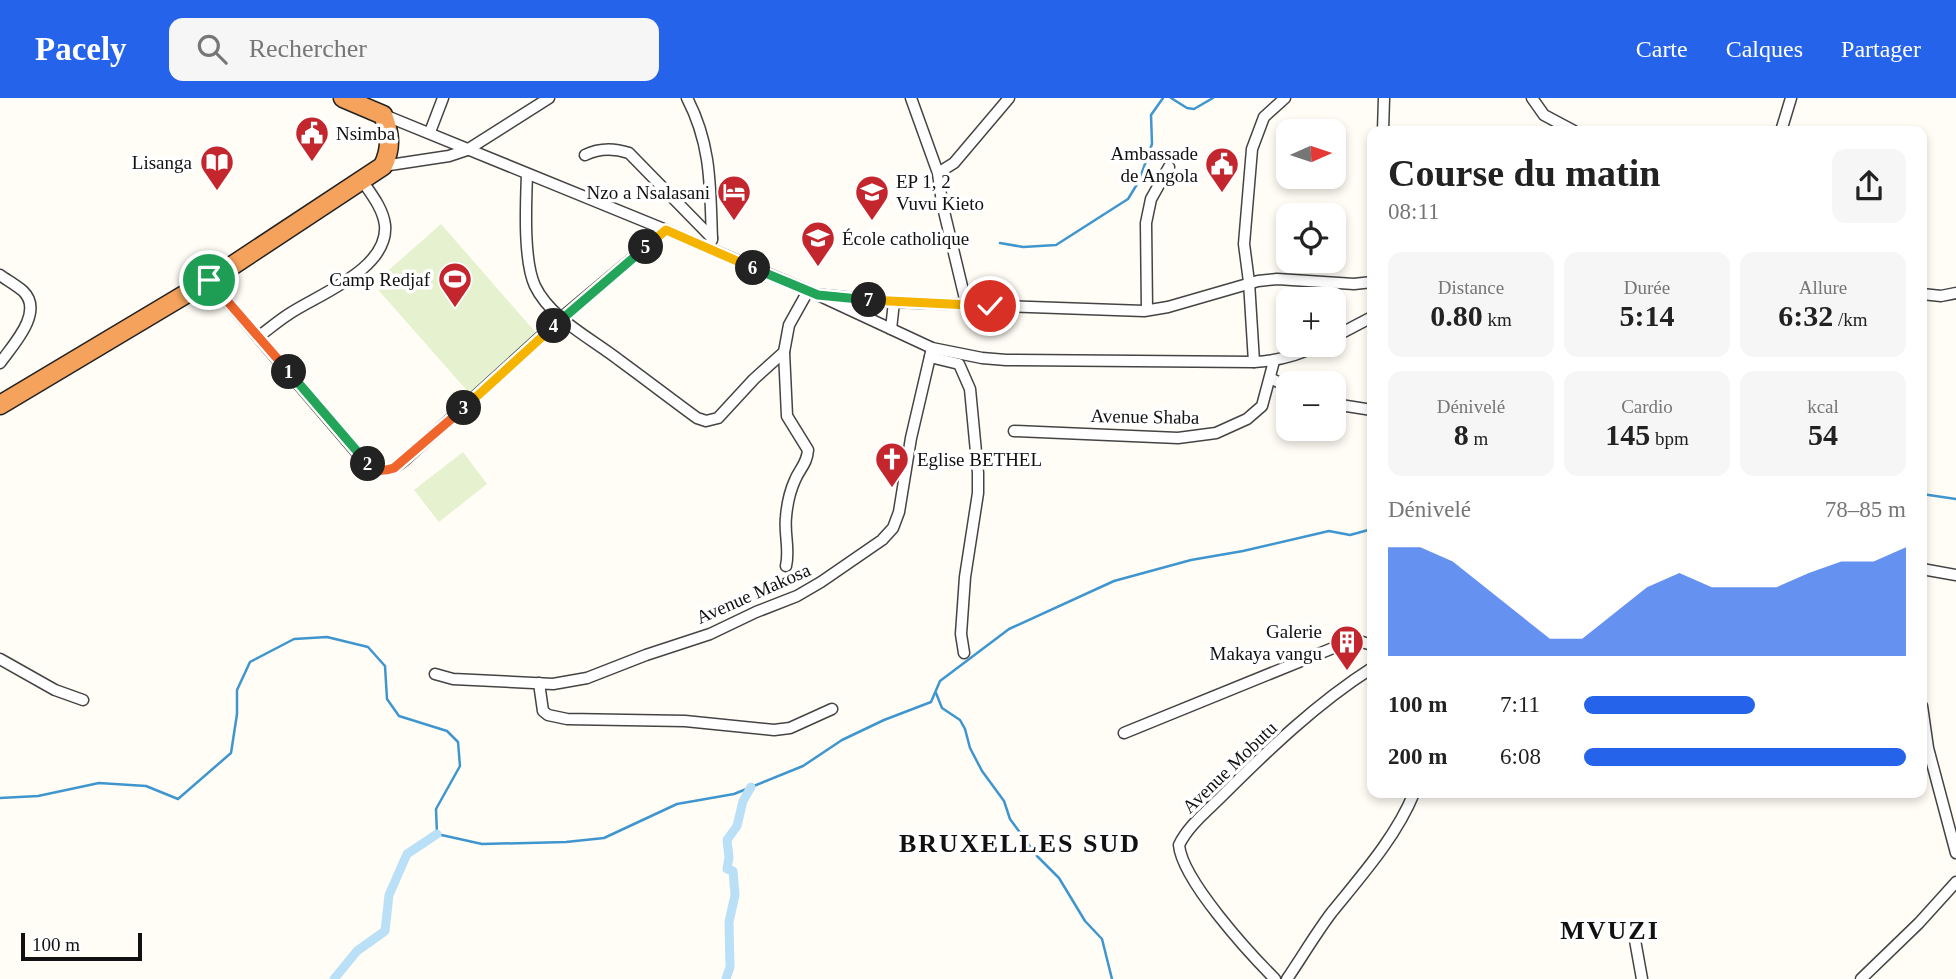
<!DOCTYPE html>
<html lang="fr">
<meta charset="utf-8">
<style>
:root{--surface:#fff;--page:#f6f6f6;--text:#222;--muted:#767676;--accent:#2563eb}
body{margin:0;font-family:"Times New Roman",serif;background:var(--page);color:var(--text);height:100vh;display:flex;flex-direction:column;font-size:26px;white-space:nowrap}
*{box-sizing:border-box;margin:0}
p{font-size:23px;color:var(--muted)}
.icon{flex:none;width:38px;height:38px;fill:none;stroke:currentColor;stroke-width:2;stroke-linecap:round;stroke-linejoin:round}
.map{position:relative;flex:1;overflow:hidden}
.details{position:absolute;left:1367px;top:28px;width:560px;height:672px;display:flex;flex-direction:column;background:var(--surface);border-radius:14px;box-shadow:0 4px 10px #0003}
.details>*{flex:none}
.needle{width:46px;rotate:87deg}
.controls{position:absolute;left:1276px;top:21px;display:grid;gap:14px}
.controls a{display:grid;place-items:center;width:70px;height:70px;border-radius:14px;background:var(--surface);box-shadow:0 4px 10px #0003;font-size:35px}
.scale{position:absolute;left:21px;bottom:18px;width:121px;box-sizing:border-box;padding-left:7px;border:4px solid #111;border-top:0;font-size:19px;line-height:24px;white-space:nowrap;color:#111;-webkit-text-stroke:5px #fff;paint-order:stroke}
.pin{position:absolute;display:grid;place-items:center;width:60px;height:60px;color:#fff;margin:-30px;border:4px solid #fff;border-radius:50%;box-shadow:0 2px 7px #0007}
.km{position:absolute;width:35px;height:35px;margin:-18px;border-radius:50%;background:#222;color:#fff;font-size:19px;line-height:35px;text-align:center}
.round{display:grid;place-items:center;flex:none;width:74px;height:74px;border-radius:14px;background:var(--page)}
.head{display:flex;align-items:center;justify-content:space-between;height:119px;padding:0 21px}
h1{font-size:38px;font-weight:800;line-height:52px}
.metrics{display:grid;grid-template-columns:repeat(3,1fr);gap:10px;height:119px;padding:7px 21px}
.metrics div{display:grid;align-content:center;border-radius:14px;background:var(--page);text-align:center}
.metrics b{font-size:30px;font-weight:800}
.metrics small{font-size:19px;font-weight:400}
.metrics p{font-size:19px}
.chart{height:196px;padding:14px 21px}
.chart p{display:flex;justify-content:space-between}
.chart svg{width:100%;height:126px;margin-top:7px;fill:var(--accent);opacity:.7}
ul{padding:0 21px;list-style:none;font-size:23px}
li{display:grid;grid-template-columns:112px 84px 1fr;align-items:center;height:52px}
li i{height:18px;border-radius:9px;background:var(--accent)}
header{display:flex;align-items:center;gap:42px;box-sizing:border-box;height:98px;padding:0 35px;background:var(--accent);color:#fff}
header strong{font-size:33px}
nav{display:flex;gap:38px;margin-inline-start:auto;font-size:24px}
.search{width:490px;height:63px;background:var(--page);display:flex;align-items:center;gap:18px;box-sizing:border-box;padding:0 24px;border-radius:14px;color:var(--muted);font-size:26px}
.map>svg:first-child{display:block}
</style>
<header>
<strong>Pacely</strong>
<div class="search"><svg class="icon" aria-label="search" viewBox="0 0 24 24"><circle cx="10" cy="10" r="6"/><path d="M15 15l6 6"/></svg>Rechercher</div>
<nav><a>Carte</a><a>Calques</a><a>Partager</a></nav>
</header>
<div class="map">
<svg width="1956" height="881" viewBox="0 0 1956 881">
<rect width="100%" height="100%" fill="#fffdf5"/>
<g fill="#e6f2cf">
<polygon points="441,126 537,236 470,296 373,186"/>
<polygon points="463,354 487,386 439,424 414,392"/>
</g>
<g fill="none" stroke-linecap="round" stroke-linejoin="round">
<g stroke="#3f96cf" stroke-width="2.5">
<polyline points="1171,0 1187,10 1194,11 1213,0"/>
<polyline points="1000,145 1023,149 1056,147 1128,101 1139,83 1152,46 1151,17 1163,0"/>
<polyline points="1922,396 1956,401"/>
<polyline points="936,595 942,610 960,622 965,631 970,650 982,673 1004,703 1010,721 1037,758 1059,780 1085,823 1102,841 1112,881"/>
<polyline points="0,700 38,698 99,685 146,688 178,701 231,655 237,616 237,592 250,564 294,541 327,539 368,549 385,568 387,601 399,618 447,633 458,644 460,668 436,711 437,736 482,746 566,744 604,740 677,706 734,696 803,668 842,642 884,622 931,604 940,583 1009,531 1114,483 1191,462 1243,453 1329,433 1350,437 1372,431"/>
</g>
<g stroke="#b9e0f7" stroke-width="9">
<polyline points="334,881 357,853 385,833 389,797 407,756 437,736"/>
<polyline points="726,881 730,869 729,824 735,797 733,773 727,771 729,759 727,742 737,728 743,703 751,689"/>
</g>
<g stroke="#444" stroke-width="13">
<g id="street">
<path d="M 687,0 C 712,48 710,90 712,142"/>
<polyline points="911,0 938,75 942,105 966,205"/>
<polyline points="1532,0 1544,17 1574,33"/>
<path d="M 384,17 L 666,132 L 818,197 L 932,250 L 982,260 L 1006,262 L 1254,264 C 1278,263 1297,258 1319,247"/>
<polyline points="1383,33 1384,0"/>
<polyline points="1781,33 1791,0"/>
<polyline points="430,34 443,0"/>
<path d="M 585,57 C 599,50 614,50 629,55 L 712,140"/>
<polyline points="383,68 449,58 467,52 549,0"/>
<polyline points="938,75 954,65 1009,0"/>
<path d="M 527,76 C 526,105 523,162 535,188 C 551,221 591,240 619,262 C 645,281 671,301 697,320 L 706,323 L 718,320 L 754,281 L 784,254"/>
<path d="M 0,177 C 7,182 16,187 23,193 C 45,214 12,248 0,265"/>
<path d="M 209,182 L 370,370 C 386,374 393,372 405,362 L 561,220 L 666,132"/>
<polyline points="1922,196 1941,198 1956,195"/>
<polyline points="822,197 894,204 1144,213 1168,209 1258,183 1277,181 1354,186 1372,184"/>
<polyline points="1147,212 1146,125 1151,101 1169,69"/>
<polyline points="891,231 894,204"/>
<path d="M 258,239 C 269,231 278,223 289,216 C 319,196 389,171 385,127 C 383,111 372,97 363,84"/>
<polyline points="1334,239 1372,219"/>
<polyline points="930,259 959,266 970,291 978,375 978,395 965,479 961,536 964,555"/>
<polyline points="1254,264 1249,184 1244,146 1252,51 1264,19 1285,0"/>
<polyline points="1270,280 1288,289"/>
<polyline points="1334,306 1372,312"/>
<polyline points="1014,333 1178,340 1216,335 1247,321 1262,308 1274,263"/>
<path d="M 786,468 C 790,451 784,436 786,419 C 787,407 790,393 795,382 C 800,370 807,366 808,352 L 787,318 L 784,254 L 789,227 L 808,193"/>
<polyline points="1922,471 1956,477"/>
<polyline points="0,561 55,592 83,602"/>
<polyline points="435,576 453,581 553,586 587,580 646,557 710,536 756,514 797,498 821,484 882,442 893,430 899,414 911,340 932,250"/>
<polyline points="539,585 543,613 548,617 567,621 685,623 774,632 790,630 832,611"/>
<polyline points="1922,608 1928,650 1956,755"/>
<polyline points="1124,635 1338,548 1359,543 1372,547"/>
<polyline points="1635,842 1642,881"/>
<path d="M 1275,881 C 1250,856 1182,782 1179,747 C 1188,728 1207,713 1221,699 C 1268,652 1317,605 1372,570"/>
<path d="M 1287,881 C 1302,859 1316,835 1332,814 C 1362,777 1396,739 1414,695"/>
<polyline points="1861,881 1919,825 1956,784"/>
</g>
</g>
<g stroke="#222" stroke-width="21">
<path id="highway" d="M 0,307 L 221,175 L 383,68 C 392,49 390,36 383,17 L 343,0"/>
</g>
<use href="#street" stroke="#fff" stroke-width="10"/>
<use href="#highway" stroke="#f5a25d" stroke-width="18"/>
</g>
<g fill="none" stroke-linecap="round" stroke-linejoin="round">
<g stroke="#fff" stroke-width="14">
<polyline id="split-1" points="209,182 289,274"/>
</g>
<g stroke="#fff" stroke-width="14">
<polyline id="split-2" points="289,274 368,366"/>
</g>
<g stroke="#fff" stroke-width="14">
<path id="split-3" d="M 368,366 C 374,374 385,373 394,370 L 464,310"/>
</g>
<g stroke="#fff" stroke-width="14">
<polyline id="split-4" points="464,310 554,228"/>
</g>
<g stroke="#fff" stroke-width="14">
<polyline id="split-5" points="554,228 646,149"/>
</g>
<g stroke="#fff" stroke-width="14">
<polyline id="split-6" points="646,149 666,132 753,170"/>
</g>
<g stroke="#fff" stroke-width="14">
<polyline id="split-7" points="753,170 818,197 869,202"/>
</g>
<g stroke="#fff" stroke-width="14">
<polyline id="split-8" points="869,202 990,208"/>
</g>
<use href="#split-1" stroke="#f0652b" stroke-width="9"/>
<use href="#split-2" stroke="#22a559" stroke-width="9"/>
<use href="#split-3" stroke="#f0652b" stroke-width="9"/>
<use href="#split-4" stroke="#f5b400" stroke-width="9"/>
<use href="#split-5" stroke="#22a559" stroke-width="9"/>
<use href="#split-6" stroke="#f5b400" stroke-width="9"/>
<use href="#split-7" stroke="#22a559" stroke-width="9"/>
<use href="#split-8" stroke="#f5b400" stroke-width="9"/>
</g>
<defs>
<g id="civic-pin" transform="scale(1.75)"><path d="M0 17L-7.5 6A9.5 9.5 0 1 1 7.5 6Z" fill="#c4262e" stroke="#fff"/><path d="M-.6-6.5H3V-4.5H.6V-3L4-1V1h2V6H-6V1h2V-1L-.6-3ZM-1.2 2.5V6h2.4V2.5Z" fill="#fff"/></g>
<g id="library-pin" transform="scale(1.75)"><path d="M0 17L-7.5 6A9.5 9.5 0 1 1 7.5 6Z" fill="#c4262e" stroke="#fff"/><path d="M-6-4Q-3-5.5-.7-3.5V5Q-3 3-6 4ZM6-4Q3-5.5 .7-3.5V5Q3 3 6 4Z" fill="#fff"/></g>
<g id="hotel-pin" transform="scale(1.75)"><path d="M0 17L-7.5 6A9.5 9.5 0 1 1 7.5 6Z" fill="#c4262e" stroke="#fff"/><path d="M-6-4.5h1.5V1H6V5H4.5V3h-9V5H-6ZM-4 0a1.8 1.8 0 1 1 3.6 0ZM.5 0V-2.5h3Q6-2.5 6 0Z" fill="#fff"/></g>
<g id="school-pin" transform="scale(1.75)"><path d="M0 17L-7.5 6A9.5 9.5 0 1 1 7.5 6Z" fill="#c4262e" stroke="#fff"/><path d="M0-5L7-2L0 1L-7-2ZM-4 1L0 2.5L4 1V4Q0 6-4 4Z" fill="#fff"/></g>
<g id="stadium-pin" transform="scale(1.75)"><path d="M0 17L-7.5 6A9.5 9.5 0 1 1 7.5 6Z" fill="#c4262e" stroke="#fff"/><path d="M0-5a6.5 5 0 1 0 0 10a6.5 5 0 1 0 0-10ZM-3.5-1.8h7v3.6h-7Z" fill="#fff"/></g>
<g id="church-pin" transform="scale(1.75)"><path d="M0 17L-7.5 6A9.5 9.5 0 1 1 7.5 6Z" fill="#c4262e" stroke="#fff"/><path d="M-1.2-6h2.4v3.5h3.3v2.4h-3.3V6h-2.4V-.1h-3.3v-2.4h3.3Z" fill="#fff"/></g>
<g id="building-pin" transform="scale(1.75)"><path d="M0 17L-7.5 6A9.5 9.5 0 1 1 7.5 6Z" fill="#c4262e" stroke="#fff"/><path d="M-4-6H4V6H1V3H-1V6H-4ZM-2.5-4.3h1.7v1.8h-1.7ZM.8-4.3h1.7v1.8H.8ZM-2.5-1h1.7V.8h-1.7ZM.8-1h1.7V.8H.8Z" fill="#fff"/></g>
</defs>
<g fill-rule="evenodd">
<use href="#civic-pin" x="312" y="35"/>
<use href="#library-pin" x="217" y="64"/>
<use href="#civic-pin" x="1222" y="66"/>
<use href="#hotel-pin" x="734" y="94"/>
<use href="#school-pin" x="872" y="94"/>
<use href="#school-pin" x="818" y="140"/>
<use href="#stadium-pin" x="455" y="181"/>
<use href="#church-pin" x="892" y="361"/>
<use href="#building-pin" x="1347" y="544"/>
</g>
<g text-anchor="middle" stroke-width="7" stroke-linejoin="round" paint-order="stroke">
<g font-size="19" fill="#111" stroke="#fff" text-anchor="end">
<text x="336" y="42" text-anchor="start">Nsimba</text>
<text x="1198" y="62">Ambassade<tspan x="1198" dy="22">de Angola</tspan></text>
<text x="192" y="71">Lisanga</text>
<text x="896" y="90" text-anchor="start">EP 1, 2<tspan x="896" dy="22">Vuvu Kieto</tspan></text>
<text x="710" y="101">Nzo a Nsalasani</text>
<text x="842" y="147" text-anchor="start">École catholique</text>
<text x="430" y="188">Camp Redjaf</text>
<text x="917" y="368" text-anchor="start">Eglise BETHEL</text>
<text x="1322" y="540">Galerie<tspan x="1322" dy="22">Makaya vangu</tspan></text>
</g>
<g font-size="19" fill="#111" stroke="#fff">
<text transform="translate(1145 318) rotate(1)" y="7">Avenue Shaba</text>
<text transform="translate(753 495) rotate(-24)" y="7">Avenue Makosa</text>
<text transform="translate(1229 669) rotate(-44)" y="7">Avenue Mobutu</text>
</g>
<g font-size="26" font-weight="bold" letter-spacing="2" fill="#111" stroke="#fff">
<text x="1020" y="754">BRUXELLES SUD</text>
<text x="1610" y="841">MVUZI</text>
</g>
</g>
</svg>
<div class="controls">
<a><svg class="needle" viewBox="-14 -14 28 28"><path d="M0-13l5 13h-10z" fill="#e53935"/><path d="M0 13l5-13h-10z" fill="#767676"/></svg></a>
<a><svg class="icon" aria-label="locate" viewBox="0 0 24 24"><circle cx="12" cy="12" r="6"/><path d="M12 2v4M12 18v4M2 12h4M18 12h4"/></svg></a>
<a>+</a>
<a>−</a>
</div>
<div class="scale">100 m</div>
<div class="pin" style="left:209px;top:182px;background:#1e9e55"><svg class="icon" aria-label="arrive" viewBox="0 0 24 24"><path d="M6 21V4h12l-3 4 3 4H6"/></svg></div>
<div class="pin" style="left:990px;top:208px;background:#d93025"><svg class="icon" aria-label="check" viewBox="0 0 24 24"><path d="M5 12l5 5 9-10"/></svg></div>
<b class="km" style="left:289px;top:274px">1</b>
<b class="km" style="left:368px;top:366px">2</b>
<b class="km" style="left:464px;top:310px">3</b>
<b class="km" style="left:554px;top:228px">4</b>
<b class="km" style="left:646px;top:149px">5</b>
<b class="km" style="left:753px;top:170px">6</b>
<b class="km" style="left:869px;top:202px">7</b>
<section class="details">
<div class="head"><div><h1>Course du matin</h1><p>08:11</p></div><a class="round"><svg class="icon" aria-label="share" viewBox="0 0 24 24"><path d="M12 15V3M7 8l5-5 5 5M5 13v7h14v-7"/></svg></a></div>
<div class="metrics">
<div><p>Distance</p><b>0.80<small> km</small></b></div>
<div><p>Durée</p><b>5:14</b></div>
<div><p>Allure</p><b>6:32<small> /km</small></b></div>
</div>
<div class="metrics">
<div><p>Dénivelé</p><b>8<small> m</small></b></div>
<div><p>Cardio</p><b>145<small> bpm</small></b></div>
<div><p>kcal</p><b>54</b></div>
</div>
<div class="chart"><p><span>Dénivelé</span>78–85 m</p>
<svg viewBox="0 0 160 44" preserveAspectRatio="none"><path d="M0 44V6L10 6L20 11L30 20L40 29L50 38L60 38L70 29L80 20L90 15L100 20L110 20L120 20L130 15L140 11L150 11L160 6V44z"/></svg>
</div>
<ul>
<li><b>100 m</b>7:11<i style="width:53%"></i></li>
<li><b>200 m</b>6:08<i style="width:100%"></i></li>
</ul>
</section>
</div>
